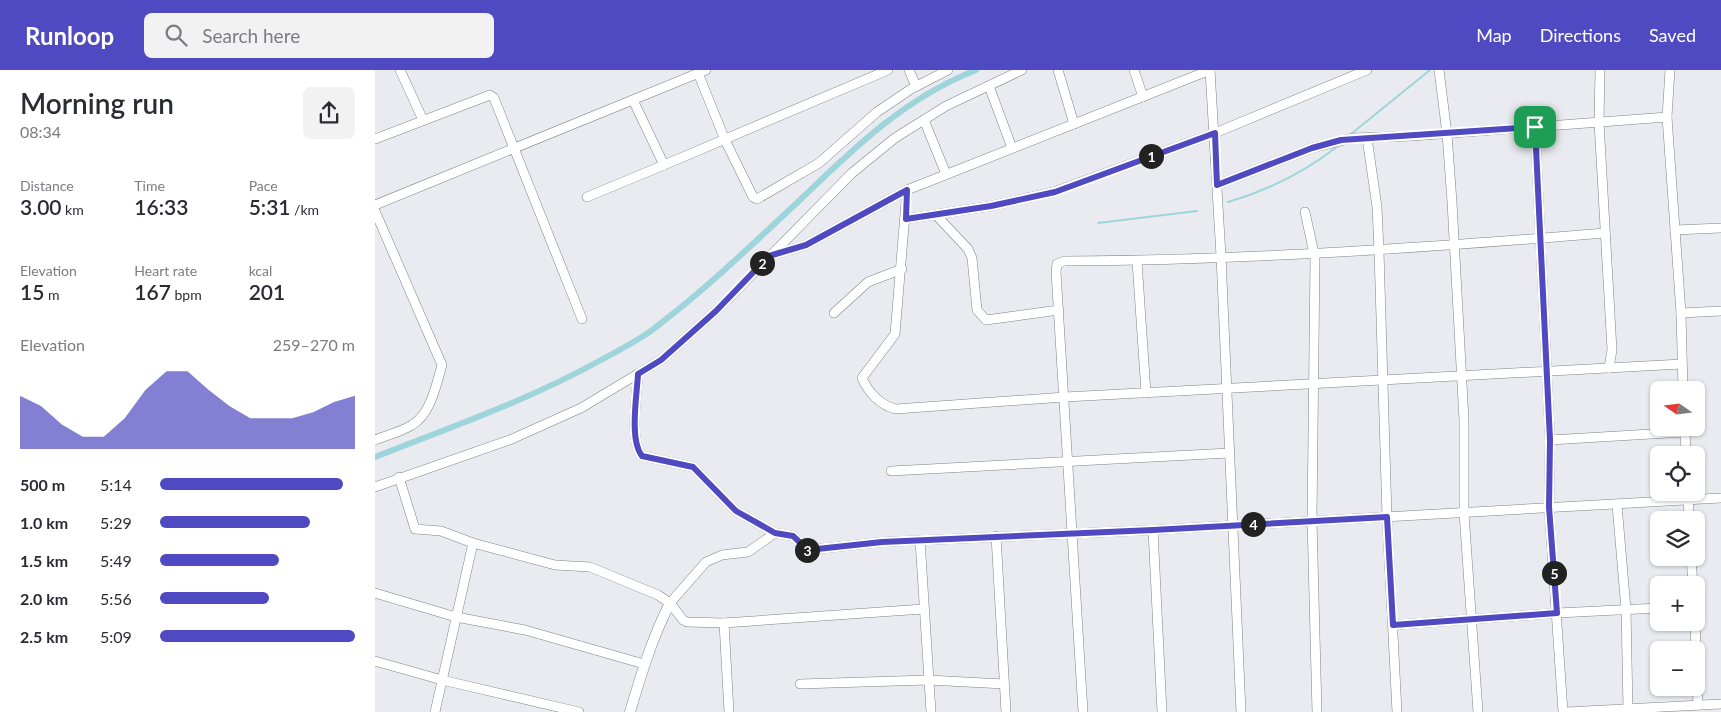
<!DOCTYPE html>
<meta charset="utf-8">
<style>
:root{--surface:#fff;--page:#f2f2f3;--text:#2b2b33;--muted:#7c7c81;--accent:#4f4ac1}
body{margin:0;font-family:Lato,sans-serif;background:var(--page);color:var(--text);height:100vh;display:flex;flex-direction:column;font-size:19px;white-space:nowrap}
*{box-sizing:border-box;margin:0}
p{font-size:16px;color:var(--muted)}
.icon{flex:none;width:28px;height:28px;fill:none;stroke:currentColor;stroke-width:2;stroke-linecap:round;stroke-linejoin:round}
.map{position:relative;flex:1;overflow:hidden}
.side{display:flex;flex-direction:column;background:var(--surface);width:375px}
.side>*{flex:none}
.needle{width:32px;rotate:284deg}
.fabs{position:absolute;left:1275px;top:311px;display:grid;gap:10px}
.fabs a{display:grid;place-items:center;width:55px;height:55px;border-radius:8px;background:var(--surface);box-shadow:0 1px 4px #0004;font-size:25px}
.pin{position:absolute;display:grid;place-items:center;width:42px;height:42px;color:#fff;margin:-21px;border-radius:10px;box-shadow:0 2px 8px #0006}
.km{position:absolute;width:25px;height:25px;margin:-12px;border-radius:50%;background:#222;color:#fff;font-size:14px;line-height:25px;text-align:center}
.round{display:grid;place-items:center;flex:none;width:52px;height:52px;border-radius:8px;background:var(--page)}
.summary{display:flex;align-items:center;justify-content:space-between;height:85px;padding:0 20px}
h1{font-size:28px;font-weight:600;line-height:38px}
.figures{display:grid;grid-template-columns:repeat(3,1fr);gap:8px;height:85px;padding:5px 20px}
.figures div{display:grid;align-content:center}
.figures b{font-size:21px;font-weight:600}
.figures small{font-size:14px;font-weight:400}
.figures p{font-size:14px}
.chart{height:140px;padding:10px 20px}
.chart p{display:flex;justify-content:space-between}
.chart svg{width:100%;height:90px;margin-top:5px;fill:var(--accent);opacity:.7}
ul{padding:0 20px;list-style:none;font-size:16px}
li{display:grid;grid-template-columns:80px 60px 1fr;align-items:center;height:38px}
li i{height:12px;border-radius:6px;background:var(--accent)}
header{display:flex;align-items:center;gap:30px;box-sizing:border-box;height:70px;padding:0 25px;background:var(--accent);color:#fff}
header strong{font-size:24px}
nav{display:flex;gap:28px;margin-inline-start:auto;font-size:18px}
.search{width:350px;height:45px;background:var(--page);display:flex;align-items:center;gap:12px;box-sizing:border-box;padding:0 18px;border-radius:8px;color:var(--muted);font-size:19px}
main{display:flex;flex:1;min-height:0}
.map>svg:first-child{display:block}
</style>
<header>
<strong>Runloop</strong>
<div class="search"><svg class="icon" aria-label="search" viewBox="0 0 24 24"><circle cx="10" cy="10" r="6"/><path d="M15 15l6 6"/></svg>Search here</div>
<nav><a>Map</a><a>Directions</a><a>Saved</a></nav>
</header>
<main>
<section class="side">
<div class="summary"><div><h1>Morning run</h1><p>08:34</p></div><a class="round"><svg class="icon" aria-label="share" viewBox="0 0 24 24"><path d="M12 15V3M7 8l5-5 5 5M5 13v7h14v-7"/></svg></a></div>
<div class="figures">
<div><p>Distance</p><b>3.00<small> km</small></b></div>
<div><p>Time</p><b>16:33</b></div>
<div><p>Pace</p><b>5:31<small> /km</small></b></div>
</div>
<div class="figures">
<div><p>Elevation</p><b>15<small> m</small></b></div>
<div><p>Heart rate</p><b>167<small> bpm</small></b></div>
<div><p>kcal</p><b>201</b></div>
</div>
<div class="chart"><p><span>Elevation</span>259–270 m</p>
<svg viewBox="0 0 160 44" preserveAspectRatio="none"><path d="M0 44V18L10 23L20 32L30 38L40 38L50 29L60 15L70 6L80 6L90 15L100 23L110 29L120 29L130 29L140 26L150 21L160 18V44z"/></svg>
</div>
<ul>
<li><b>500 m</b>5:14<i style="width:94%"></i></li>
<li><b>1.0 km</b>5:29<i style="width:77%"></i></li>
<li><b>1.5 km</b>5:49<i style="width:61%"></i></li>
<li><b>2.0 km</b>5:56<i style="width:56%"></i></li>
<li><b>2.5 km</b>5:09<i style="width:100%"></i></li>
</ul>
</section>
<div class="map">
<svg width="1346" height="642" viewBox="0 0 1346 642">
<rect width="100%" height="100%" fill="#eaebf1"/>
<g fill="none" stroke-linecap="round" stroke-linejoin="round">
<g stroke="#9ed5da" stroke-width="2">
<polyline points="976,64 1055,0"/>
<path d="M 853,132 C 894,120 930,102 963,76"/>
<polyline points="723,153 822,141"/>
</g>
<path stroke="#9ed5da" stroke-width="6" d="M 0,387 C 76,357 154,330 226,290 C 244,280 265,270 281,257 C 332,218 379,173 426,129 C 480,77 530,28 601,0"/>
<g stroke="#808287" stroke-width="10">
<g id="minor">
<polyline points="25,0 48,50"/>
<polyline points="534,0 541,16"/>
<polyline points="683,0 699,54"/>
<polyline points="759,0 768,27"/>
<polyline points="835,0 846,186 866,642"/>
<polyline points="1064,0 1072,64 1077,132 1089,350 1089,443 1103,642"/>
<polyline points="1225,0 1224,52 1237,280 1234,298"/>
<polyline points="1295,0 1292,47 1306,243 1308,320"/>
<polyline points="323,3 350,70 378,127 382,129 444,93 502,42 536,19 573,0"/>
<polyline points="614,16 637,78"/>
<polyline points="258,30 289,95 513,0"/>
<polyline points="549,50 571,104"/>
<polyline points="1160,57 1175,370 1174,437 1188,642"/>
<polyline points="992,68 1002,137 1004,181 1012,447 1022,642"/>
<polyline points="0,69 115,25 119,28 207,249"/>
<polyline points="842,115 937,78 978,68 1037,66 1292,47"/>
<path d="M 532,120 L 520,264 L 487,308 C 493,322 506,336 521,339 L 690,327 L 1307,294"/>
<polyline points="212,127 289,95"/>
<polyline points="0,135 331,0"/>
<path d="M 0,141 L 67,295 C 61,315 56,344 37,355 C 26,362 12,365 0,370"/>
<polyline points="930,142 940,188 937,450 942,642"/>
<polyline points="561,145 593,179 597,188 602,240 611,250 684,240"/>
<polyline points="531,149 616,136 679,122 840,63 992,0"/>
<polyline points="1300,160 1346,158"/>
<polyline points="394,186 431,175 532,120 835,0"/>
<polyline points="762,191 771,323"/>
<polyline points="459,243 493,212 527,199"/>
<polyline points="1306,243 1346,241"/>
<path d="M 263,304 C 262,325 254,370 267,386 L 318,397 L 361,441 L 400,463 L 418,466 L 433,480 L 507,472 L 778,460 L 1346,428"/>
<polyline points="1310,358 1311,385"/>
<polyline points="1175,370 1310,362"/>
<polyline points="516,401 854,383"/>
<polyline points="24,407 40,459 66,461 98,473 180,495 215,497 283,525 295,533 308,550 312,552 349,553 548,539"/>
<polyline points="0,417 137,369 206,338 286,290 341,241 477,103 520,68 571,36 647,0"/>
<polyline points="1313,422 1314,450"/>
<polyline points="1242,435 1251,539 1253,639"/>
<polyline points="778,460 787,642"/>
<polyline points="621,466 631,642"/>
<polyline points="545,470 556,642"/>
<polyline points="1316,488 1318,515"/>
<polyline points="0,523 81,547 150,560 269,594"/>
<polyline points="295,533 331,492 347,485 373,482 400,463"/>
<polyline points="1320,552 1321,580"/>
<polyline points="349,553 354,642"/>
<polyline points="1018,555 1182,543 1284,538"/>
<polyline points="1321,586 1323,635"/>
<polyline points="0,591 67,610 204,642"/>
<polyline points="425,614 553,610 629,614"/>
<polyline points="60,642 98,473"/>
<path d="M 708,642 L 681,202 L 682,194 L 689,191 C 870,190 1050,178 1230,163"/>
<polyline points="1191,642 1346,634"/>
</g>
</g>
<g stroke="#808287" stroke-width="11">
<path id="major" d="M 255,642 C 266,605 277,568 295,533"/>
</g>
<use href="#minor" stroke="#fff" stroke-width="9"/>
<use href="#major" stroke="#fff" stroke-width="10"/>
</g>
<g fill="none" stroke-linecap="round" stroke-linejoin="round">
<g stroke="#fff" stroke-width="10">
<path id="route" d="M 1160,57 L 1175,370 L 1174,437 L 1182,543 L 1018,555 L 1012,447 L 778,460 L 507,472 L 433,480 L 418,466 L 400,463 L 361,441 L 318,397 L 267,386 C 254,370 262,325 263,304 L 286,290 L 341,241 L 394,186 L 431,175 L 532,120 L 531,149 L 616,136 L 680,122 L 840,63 L 842,115 L 937,78 L 966,70 Z"/>
</g>
<use href="#route" stroke="#4f4ac1" stroke-width="6"/>
</g>
</svg>
<div class="fabs">
<a><svg class="needle" viewBox="-14 -14 28 28"><path d="M0-13l5 13h-10z" fill="#e53935"/><path d="M0 13l5-13h-10z" fill="#7c7c81"/></svg></a>
<a><svg class="icon" aria-label="locate" viewBox="0 0 24 24"><circle cx="12" cy="12" r="6"/><path d="M12 2v4M12 18v4M2 12h4M18 12h4"/></svg></a>
<a><svg class="icon" aria-label="layers" viewBox="0 0 24 24"><path d="M12 4l9 5-9 5-9-5zM3 14l9 5 9-5"/></svg></a>
<a>+</a>
<a>−</a>
</div>
<div class="pin" style="left:1160px;top:57px;background:#1e9e55"><svg class="icon" aria-label="arrive" viewBox="0 0 24 24"><path d="M6 21V4h12l-3 4 3 4H6"/></svg></div>
<b class="km" style="left:776px;top:86px">1</b>
<b class="km" style="left:387px;top:193px">2</b>
<b class="km" style="left:432px;top:480px">3</b>
<b class="km" style="left:878px;top:454px">4</b>
<b class="km" style="left:1179px;top:503px">5</b>
</div>
</main>
